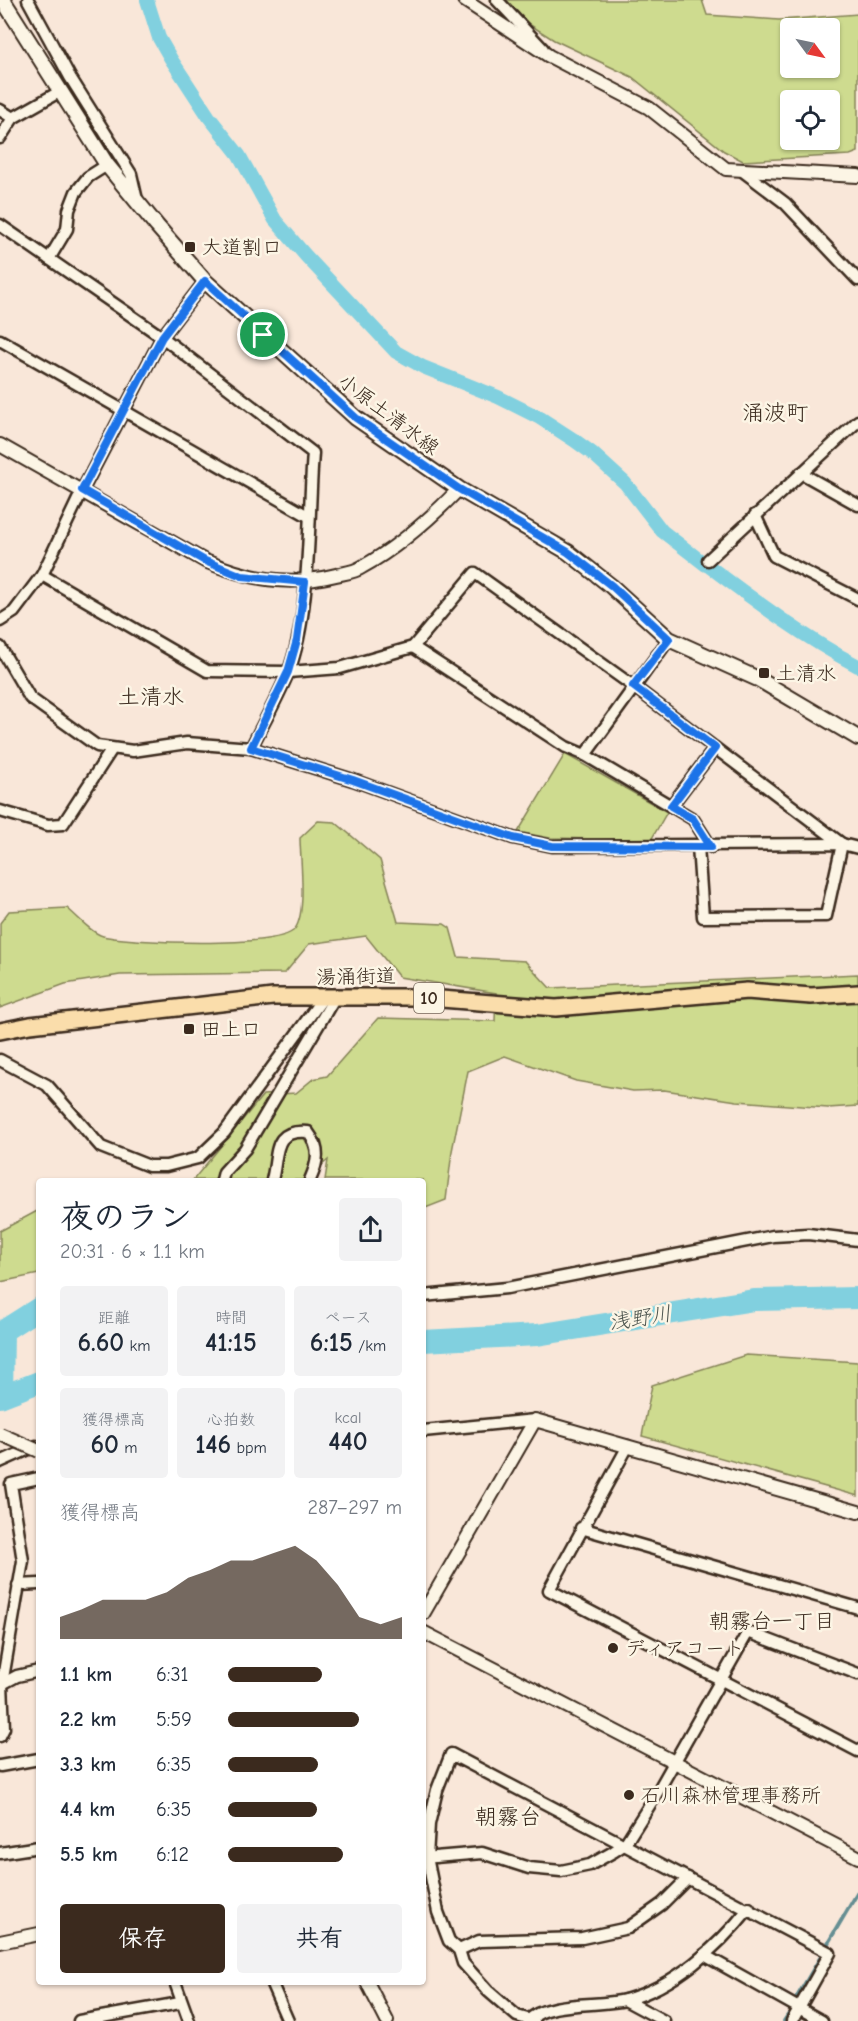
<!DOCTYPE html>
<html lang="ja">
<meta charset="utf-8">
<style>
:root{--surface:#fff;--page:#f2f2f3;--text:#1f2937;--muted:#747a83;--accent:#3b2a1e}
body{margin:0;font-family:"Comic Neue","Klee One",sans-serif;background:var(--page);color:var(--text);height:100vh;display:flex;flex-direction:column;font-size:22px;white-space:nowrap}
*{box-sizing:border-box;margin:0}
p{font-size:20px;color:var(--muted)}
.icon{flex:none;width:33px;height:33px;fill:none;stroke:currentColor;stroke-width:2;stroke-linecap:round;stroke-linejoin:round}
.map{position:relative;flex:1;overflow:hidden}
.sheet{position:absolute;left:36px;top:1178px;width:390px;height:807px;display:flex;flex-direction:column;background:var(--surface);border-radius:6px;box-shadow:0 2px 4px #0004}
.sheet>*{flex:none}
.needle{width:39px;rotate:123deg}
.controls{position:absolute;left:780px;top:18px;display:grid;gap:12px}
.controls a{display:grid;place-items:center;width:60px;height:60px;border-radius:6px;background:var(--surface);box-shadow:0 2px 4px #0004;font-size:30px}
.pin{position:absolute;display:grid;place-items:center;width:51px;height:51px;color:#fff;margin:-26px;border:3px solid #fff;border-radius:50%;box-shadow:0 2px 6px #0007}
.round{display:grid;place-items:center;flex:none;width:63px;height:63px;border-radius:6px;background:var(--page)}
.overview{display:flex;align-items:center;justify-content:space-between;height:102px;padding:0 24px}
h1{font-size:33px;font-weight:700;line-height:45px}
.metrics{display:grid;grid-template-columns:repeat(3,1fr);gap:9px;height:102px;padding:6px 24px}
.metrics div{display:grid;align-content:center;border-radius:6px;background:var(--page);text-align:center}
.metrics b{font-size:26px;font-weight:700}
.metrics small{font-size:16px;font-weight:400}
.metrics p{font-size:16px}
.chart{height:168px;padding:12px 24px}
.chart p{display:flex;justify-content:space-between}
.chart svg{width:100%;height:108px;margin-top:6px;fill:var(--accent);opacity:.7}
.cta{display:flex;gap:12px;margin-top:auto;padding:12px 24px}
.cta a{flex:1;height:69px;border-radius:6px;background:var(--accent);color:#fff;font-size:24px;font-weight:700;line-height:69px;text-align:center}
.cta a+a{background:var(--page);color:var(--text)}
ul{padding:0 24px;list-style:none;font-size:20px}
li{display:grid;grid-template-columns:96px 72px 1fr;align-items:center;height:45px}
li i{height:15px;border-radius:8px;background:var(--accent)}
.map>svg:first-child{display:block}
</style>
<div class="map">
<svg width="858" height="2021" viewBox="0 0 858 2021">
<rect width="100%" height="100%" fill="#f9e7d9"/>
<filter id="ink" filterUnits="userSpaceOnUse"><feTurbulence type="fractalNoise" baseFrequency=".0167" numOctaves="2"/><feDisplacementMap in="SourceGraphic" scale="12" xChannelSelector="R" yChannelSelector="G"/><feConvolveMatrix kernelMatrix="1 2 1 2 8 2 1 2 1" color-interpolation-filters="sRGB"/></filter>
<g filter="url(#ink)">
<g fill="#cedb8f" stroke="#848256" stroke-width="1.5" fill-rule="evenodd">
<path d="M 491,0 L 702,0 L 707,15 L 779,20 L 858,14 L 858,152 L 850,155 L 743,161 L 724,151 L 632,77 L 554,40 ZM 790,28 L 830,28 L 830,68 L 790,68 ZM 790,100 L 830,100 L 830,140 L 790,140 Z"/>
<polygon points="565,754 667,812 651,840 550,838 518,832"/>
<path d="M 318,821 L 335,822 L 380,860 L 398,922 L 444,924 L 450,928 L 458,957 L 525,961 L 550,988 L 858,974 L 858,1106 L 828,1108 L 737,1101 L 664,1090 L 633,1091 L 576,1081 L 505,1056 L 468,1071 L 452,1151 L 446,1200 L 423,1209 L 423,1180 L 325,1180 L 328,1160 L 304,1180 L 193,1180 L 263,1095 L 296,1093 L 313,1079 L 327,1076 L 378,1018 L 495,1021 L 496,993 L 399,977 L 366,936 L 309,944 L 285,973 L 120,975 L 65,984 L 0,1008 L 0,923 L 9,911 L 67,908 C 77,916 91,933 103,936 C 132,943 271,948 293,931 C 308,918 300,858 300,838 Z"/>
<polygon points="39,1210 39,1274 0,1282 0,1231"/>
<polygon points="746,1355 858,1362 858,1496 642,1436 652,1385"/>
</g>
<g fill="none" stroke-linecap="round" stroke-linejoin="round">
<g stroke="#658e92" stroke-width="4">
<polyline points="828,1943 858,1892"/>
<polyline points="797,1997 820,1958"/>
<polyline points="784,2021 788,2015"/>
</g>
<g stroke="#81d0df" stroke-width="14">
<polyline points="147,0 159,38 171,59 209,117 239,155 275,220 306,256 396,352 423,367 498,397 540,418 574,440 592,453 625,483 662,531 706,565"/>
<path d="M 710,567 C 758,603 805,638 858,666"/>
</g>
<g stroke="#81d0df" stroke-width="22">
<polyline points="423,1341 537,1335 754,1300 858,1298"/>
<polyline points="2,1396 3,1331 39,1308"/>
<polyline points="0,1397 39,1382"/>
</g>
<g stroke="#3b2a1e" stroke-width="15">
<g id="minor">
<polyline points="28,0 70,77 131,174 137,200"/>
<polyline points="497,0 543,49"/>
<polyline points="0,110 13,118"/>
<polyline points="0,138 13,118 59,92"/>
<polyline points="744,172 785,203 858,280"/>
<path d="M 0,225 L 162,337 L 313,453 C 308,517 311,615 288,673 C 277,699 263,724 251,748"/>
<polyline points="49,259 67,229 69,210 76,192 88,177 107,165"/>
<polyline points="0,340 308,516"/>
<polyline points="801,473 858,505"/>
<polyline points="755,515 774,556 858,599"/>
<polyline points="708,560 858,421"/>
<polyline points="42,575 207,671 288,672 340,668 413,647 475,573 633,686 842,844"/>
<polyline points="0,621 14,612 42,575 82,491 162,337 205,281"/>
<polyline points="0,647 30,698 97,746 133,751 187,743 251,748 353,780 513,838 552,846 842,844 858,848"/>
<polyline points="413,647 566,747 585,755 693,819 711,847"/>
<polyline points="585,755 669,639"/>
<polyline points="671,806 715,748"/>
<polyline points="0,811 48,825 63,824 112,749"/>
<polyline points="698,846 703,917 826,916 842,844"/>
<polyline points="0,1060 47,1085 101,1147 149,1166 166,1166 198,1158 224,1133 323,998"/>
<polyline points="222,1180 224,1172 245,1149 335,997"/>
<path d="M 272,1180 C 279,1154 271,1129 308,1132 C 321,1149 318,1162 310,1180"/>
<polyline points="423,1296 507,1288 773,1236 808,1234 858,1240"/>
<polyline points="423,1431 535,1420"/>
<polyline points="628,1446 549,1590 858,1751"/>
<polyline points="0,1462 36,1446"/>
<polyline points="581,1528 858,1608"/>
<polyline points="18,1585 39,1584"/>
<polyline points="2,1684 17,1676 39,1671"/>
<polyline points="0,1736 4,1728 2,1684 23,1561 11,1484 39,1478"/>
<polyline points="0,1766 39,1759"/>
<polyline points="0,1853 39,1847"/>
<polyline points="423,1858 482,1853 529,1868 561,1871 590,1865 613,1852 625,1844 654,1798 748,1632 858,1674"/>
<polyline points="459,1950 479,1941 582,1938 628,1928 662,1904 688,1878"/>
<polyline points="704,1955 822,2021"/>
<polyline points="175,1982 189,2021"/>
<polyline points="271,1982 288,2021"/>
<polyline points="625,2000 664,2021"/>
<polyline points="79,2021 180,2003"/>
<path d="M 528,2021 C 547,2000 598,2007 625,2000 C 674,1987 718,1947 749,1908"/>
<polyline points="534,2021 517,2016 488,1991 463,1963 459,1950 449,1941 438,1912 427,1857 429,1824 437,1790 451,1754 830,1953 792,2021"/>
</g>
</g>
<g stroke="#3b2a1e" stroke-width="16">
<g id="tertiary">
<polyline points="464,0 549,56 649,108 726,169 858,176"/>
<path d="M 0,445 L 205,561 C 249,579 288,587 336,575 C 344,573 355,572 362,567 C 397,548 431,518 459,489"/>
<polyline points="423,1614 535,1420 858,1512"/>
<polyline points="423,1632 858,1857"/>
<polyline points="0,1942 39,1934"/>
<polyline points="367,1982 387,2021"/>
</g>
</g>
<g stroke="#3b2a1e" stroke-width="18">
<polyline id="secondary" points="3,0 107,165 157,226 205,281 356,418 459,489 568,552 611,586 669,639 758,679 858,738"/>
</g>
<g stroke="#3b2a1e" stroke-width="20">
<polyline id="primary" points="0,1031 30,1025 273,997 416,997 556,1008 747,991 811,996 858,993"/>
</g>
<use href="#minor" stroke="#fcf5e5" stroke-width="10"/>
<use href="#tertiary" stroke="#fcf5e5" stroke-width="12"/>
<use href="#secondary" stroke="#fcf5e5" stroke-width="14"/>
<use href="#primary" stroke="#faddab" stroke-width="15"/>
<g stroke="#3b2a1e" stroke-width="16" stroke-linecap="butt">
<polyline id="tertiary-bridge" points="0,1434 39,1451"/>
</g>
<use href="#tertiary-bridge" stroke="#fcf5e5" stroke-width="12"/>
</g>
</g>
<g fill="none" stroke-linecap="round" stroke-linejoin="round" filter="url(#ink)">
<g stroke="#fff" stroke-width="12">
<polygon id="route" points="205,281 356,418 459,489 568,552 612,586 669,639 633,686 715,748 671,806 693,819 711,847 552,846 513,838 353,780 251,748 288,672 297,640 305,582 242,576 205,561 82,490 162,337"/>
</g>
<use href="#route" stroke="#1a73e8" stroke-width="8"/>
</g>
<g fill="#3b2a1e" stroke="#fcf5e5" stroke-width="2">
<rect x="184" y="241" width="12" height="12" rx="3"/>
<rect x="758" y="667" width="12" height="12" rx="3"/>
<rect x="183" y="1023" width="12" height="12" rx="3"/>
<circle cx="613" cy="1648" r="6"/>
<circle cx="629" cy="1795" r="6"/>
</g>
<g text-anchor="middle" stroke-width="5" stroke-linejoin="round" paint-order="stroke">
<rect fill="#fcf5e5" stroke="#75675a" stroke-width="1.5" x="414" y="983" width="30" height="30" rx="4.5"/>
<g font-size="18" font-weight="bold" fill="#3b2a1e">
<text x="429" y="1004">10</text>
</g>
<g font-size="20" fill="#3b2a1e" stroke="#fcf5e5" text-anchor="start">
<text x="202" y="254">大道割口</text>
<text x="776" y="680">土清水</text>
<text x="201" y="1036">田上口</text>
<text x="625" y="1655">ディアコート</text>
<text x="641" y="1802">石川森林管理事務所</text>
</g>
<g font-size="20" fill="#3b2a1e" stroke="#fcf5e5">
<text transform="translate(389 414) rotate(37)" y="7">小原土清水線</text>
<text transform="translate(356 976) rotate(-1)" y="7">湯涌街道</text>
</g>
<g font-size="21" font-style="italic" fill="#4c544e" stroke="#fcf5e5">
<text transform="translate(640 1318) rotate(-9)" y="7">浅野川</text>
</g>
<g font-size="21" fill="#3b2a1e" stroke="#fcf5e5">
<text x="772" y="1628">朝霧台一丁目</text>
</g>
<g font-size="22" fill="#3b2a1e" stroke="#fcf5e5">
<text x="775" y="420">涌波町</text>
<text x="151" y="704">土清水</text>
<text x="508" y="1824">朝霧台</text>
</g>
</g>
</svg>
<div class="controls">
<a><svg class="needle" viewBox="-14 -14 28 28"><path d="M0-13l5 13h-10z" fill="#e53935"/><path d="M0 13l5-13h-10z" fill="#747a83"/></svg></a>
<a><svg class="icon" aria-label="locate" viewBox="0 0 24 24"><circle cx="12" cy="12" r="6"/><path d="M12 2v4M12 18v4M2 12h4M18 12h4"/></svg></a>
</div>
<div class="pin" style="left:263px;top:335px;background:#1e9e55"><svg class="icon" aria-label="arrive" viewBox="0 0 24 24"><path d="M6 21V4h12l-3 4 3 4H6"/></svg></div>
<section class="sheet">
<div class="overview"><div><h1>夜のラン</h1><p>20:31 · 6 × 1.1 km</p></div><a class="round"><svg class="icon" aria-label="share" viewBox="0 0 24 24"><path d="M12 15V3M7 8l5-5 5 5M5 13v7h14v-7"/></svg></a></div>
<div class="metrics">
<div><p>距離</p><b>6.60<small> km</small></b></div>
<div><p>時間</p><b>41:15</b></div>
<div><p>ペース</p><b>6:15<small> /km</small></b></div>
</div>
<div class="metrics">
<div><p>獲得標高</p><b>60<small> m</small></b></div>
<div><p>心拍数</p><b>146<small> bpm</small></b></div>
<div><p>kcal</p><b>440</b></div>
</div>
<div class="chart"><p><span>獲得標高</span>287–297 m</p>
<svg viewBox="0 0 160 44" preserveAspectRatio="none"><path d="M0 44V35L10 32L20 28L30 28L40 28L50 25L60 19L70 16L80 12L90 12L100 9L110 6L120 12L130 22L140 35L150 38L160 35V44z"/></svg>
</div>
<ul>
<li><b>1.1 km</b>6:31<i style="width:54%"></i></li>
<li><b>2.2 km</b>5:59<i style="width:75%"></i></li>
<li><b>3.3 km</b>6:35<i style="width:52%"></i></li>
<li><b>4.4 km</b>6:35<i style="width:51%"></i></li>
<li><b>5.5 km</b>6:12<i style="width:66%"></i></li>
</ul>
<div class="cta"><a>保存</a><a>共有</a></div>
</section>
</div>
